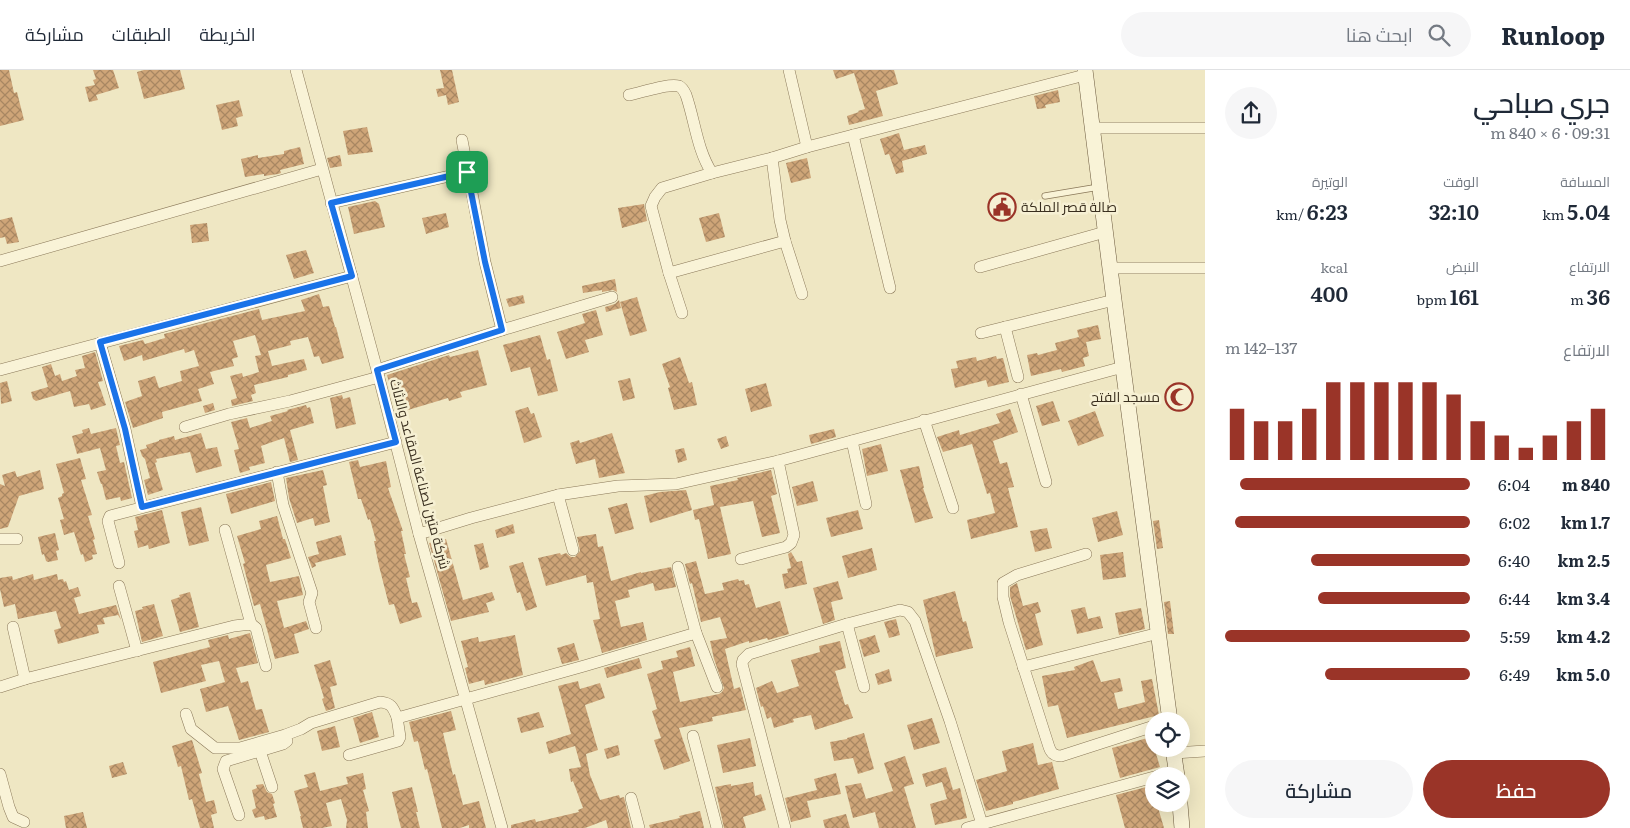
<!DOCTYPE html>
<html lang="ar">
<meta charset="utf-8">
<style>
:root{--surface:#fff;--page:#f6f6f7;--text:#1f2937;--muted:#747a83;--line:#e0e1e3;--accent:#9a3428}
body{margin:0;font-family:Literata,Cairo,serif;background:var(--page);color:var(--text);direction:rtl;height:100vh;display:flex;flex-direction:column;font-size:19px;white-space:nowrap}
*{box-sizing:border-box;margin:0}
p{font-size:16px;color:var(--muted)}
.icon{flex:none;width:28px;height:28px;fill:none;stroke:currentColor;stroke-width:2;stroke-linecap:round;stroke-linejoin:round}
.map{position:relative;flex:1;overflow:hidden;direction:ltr}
.side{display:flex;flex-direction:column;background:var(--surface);width:425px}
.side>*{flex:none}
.fabs{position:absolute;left:1145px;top:642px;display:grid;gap:10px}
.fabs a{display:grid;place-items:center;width:45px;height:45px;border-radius:50%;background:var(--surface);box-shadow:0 5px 20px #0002;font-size:25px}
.pin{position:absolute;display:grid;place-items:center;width:42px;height:42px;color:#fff;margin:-21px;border-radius:10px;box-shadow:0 2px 8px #0006}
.round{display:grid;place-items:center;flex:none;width:52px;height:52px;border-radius:26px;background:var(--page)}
.headline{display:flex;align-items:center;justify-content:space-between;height:85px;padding:0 20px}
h1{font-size:28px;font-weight:600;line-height:38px}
.figures{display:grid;grid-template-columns:repeat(3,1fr);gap:8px;height:85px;padding:5px 20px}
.figures div{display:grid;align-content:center}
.figures b{font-size:21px;font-weight:600}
.figures small{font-size:14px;font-weight:400}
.figures p{font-size:14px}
.chart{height:140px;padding:10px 20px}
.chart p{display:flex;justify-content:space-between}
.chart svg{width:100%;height:90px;margin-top:5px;stroke:var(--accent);stroke-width:6}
.cta{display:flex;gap:10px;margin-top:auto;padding:10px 20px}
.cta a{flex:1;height:58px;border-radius:30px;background:var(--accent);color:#fff;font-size:20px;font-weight:600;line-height:58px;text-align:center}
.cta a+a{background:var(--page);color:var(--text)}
ul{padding:0 20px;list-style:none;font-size:16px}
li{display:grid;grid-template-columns:80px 60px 1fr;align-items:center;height:38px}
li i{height:12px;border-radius:6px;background:var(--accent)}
header{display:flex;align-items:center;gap:30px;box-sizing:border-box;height:70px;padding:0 25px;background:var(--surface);border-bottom:1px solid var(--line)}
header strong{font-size:24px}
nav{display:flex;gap:28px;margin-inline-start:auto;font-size:18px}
.search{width:350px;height:45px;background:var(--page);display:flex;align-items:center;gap:12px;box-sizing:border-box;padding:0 18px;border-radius:28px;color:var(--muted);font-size:19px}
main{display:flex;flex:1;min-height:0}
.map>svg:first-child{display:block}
</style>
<header>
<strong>Runloop</strong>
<div class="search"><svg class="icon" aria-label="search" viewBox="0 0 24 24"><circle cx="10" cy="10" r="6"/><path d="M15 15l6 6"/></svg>ابحث هنا</div>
<nav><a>الخريطة</a><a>الطبقات</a><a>مشاركة</a></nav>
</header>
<main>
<section class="side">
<div class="headline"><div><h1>جري صباحي</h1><p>09:31 · 6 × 840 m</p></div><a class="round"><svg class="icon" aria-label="share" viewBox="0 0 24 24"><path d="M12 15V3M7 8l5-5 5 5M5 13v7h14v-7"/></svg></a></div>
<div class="figures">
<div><p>المسافة</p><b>5.04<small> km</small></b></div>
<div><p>الوقت</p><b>32:10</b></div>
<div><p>الوتيرة</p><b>6:23<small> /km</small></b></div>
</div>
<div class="figures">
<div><p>الارتفاع</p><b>36<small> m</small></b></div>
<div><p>النبض</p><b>161<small> bpm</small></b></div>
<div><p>kcal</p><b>400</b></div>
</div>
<div class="chart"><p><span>الارتفاع</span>137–142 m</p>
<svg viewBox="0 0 160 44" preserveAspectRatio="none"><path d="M5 44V19M15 44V25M25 44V25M35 44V19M45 44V6M55 44V6M65 44V6M75 44V6M85 44V6M95 44V12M105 44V25M115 44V32M125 44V38M135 44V32M145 44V25M155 44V19"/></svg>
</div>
<ul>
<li><b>840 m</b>6:04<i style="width:94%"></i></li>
<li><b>1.7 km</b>6:02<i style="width:96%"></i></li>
<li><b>2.5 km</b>6:40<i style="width:65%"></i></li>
<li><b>3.4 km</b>6:44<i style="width:62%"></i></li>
<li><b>4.2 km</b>5:59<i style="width:100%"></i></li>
<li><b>5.0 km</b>6:49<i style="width:59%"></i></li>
</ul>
<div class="cta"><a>حفظ</a><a>مشاركة</a></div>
</section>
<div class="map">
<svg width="1205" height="758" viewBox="0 0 1205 758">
<defs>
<pattern id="building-cross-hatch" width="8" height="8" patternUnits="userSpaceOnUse" patternTransform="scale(1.25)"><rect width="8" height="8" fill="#cea578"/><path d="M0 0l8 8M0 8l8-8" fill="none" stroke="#a88762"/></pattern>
</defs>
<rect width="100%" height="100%" fill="#efe7c3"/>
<g fill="url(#building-cross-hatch)">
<polygon points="0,0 9,0 14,23 17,22 24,50 0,56"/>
<polygon points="93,0 113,0 119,18 96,25 98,30 89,32 85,17 95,15 93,10 96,9"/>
<polygon points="144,0 180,0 185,19 144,29 137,2"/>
<polygon points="440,0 452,0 459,32 448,35 446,25 438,27 436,19 444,18"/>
<polygon points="833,0 894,0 898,14 876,21 883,46 849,55 847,46 859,42 858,41 865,39 854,3 836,9"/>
<polygon points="1058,20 1060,32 1045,35 1046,38 1037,39 1034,26"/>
<polygon points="239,30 243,46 236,48 238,56 222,60 216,35"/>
<polygon points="367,57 373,82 348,85 343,61"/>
<polygon points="899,63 904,80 925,75 927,84 902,91 904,102 896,104 889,84 885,85 880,69"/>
<polygon points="300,77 304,94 280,100 281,103 278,104 264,106 264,104 245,107 241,89 258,85 258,88 284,84 284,81"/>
<polygon points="340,85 342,96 330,98 327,88"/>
<polygon points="807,88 811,108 791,113 786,93"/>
<polygon points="375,131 379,134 385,157 354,164 348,137"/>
<polygon points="644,134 647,151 622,158 618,138"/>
<polygon points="446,143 449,157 426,164 422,148"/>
<polygon points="719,143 725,167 706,172 699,148"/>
<polygon points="12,147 19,172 7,174 5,167 0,168 0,150"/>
<polygon points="207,153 209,171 192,173 190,155"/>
<polygon points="306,180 314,203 294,209 286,185"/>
<polygon points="615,209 617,222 613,220 602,222 602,220 583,223 582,216"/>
<polygon points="319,224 323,237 329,236 335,257 336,257 344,288 322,294 319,286 314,287 308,267 290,271 291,275 268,281 272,296 304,289 307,300 288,305 288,307 254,315 256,323 251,325 253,331 232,336 231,330 237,328 230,306 242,303 243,307 259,302 255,286 261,285 255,265 233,271 238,287 232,289 234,296 210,302 214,314 198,319 202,331 162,342 163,348 133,358 125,332 142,326 138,311 155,306 159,318 182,311 180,301 199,296 194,280 185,283 184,279 143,291 142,285 124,291 119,276 143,270 145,274 165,268 164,264 259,239 262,250 305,241 301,230"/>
<polygon points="523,225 525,233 509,237 506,229"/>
<polygon points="637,227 647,261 630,266 620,232"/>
<polygon points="619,230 621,238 606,242 605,237 615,234"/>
<polygon points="596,240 603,265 585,270 589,282 566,289 557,262 585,253 582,244"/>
<polygon points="1098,255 1101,269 1086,272 1089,286 1083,288 1085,296 1062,302 1061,299 1031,306 1027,285 1037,283 1038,285 1057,280 1055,273 1079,267 1077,260"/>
<polygon points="540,265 547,290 550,289 558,321 538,326 530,297 511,302 503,275"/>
<polygon points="478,280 487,315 460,322 462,327 449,331 448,328 398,343 387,305 449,285 450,287"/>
<polygon points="95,282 103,311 98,312 106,335 91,340 89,334 74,337 70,321 36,331 33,329 31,322 48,317 42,297 51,294 55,306 60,304 62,311 77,306 75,300 85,298 82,286"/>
<polygon points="996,286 997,289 1003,288 1009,312 988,317 986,310 955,318 951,299 958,298 956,291 976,287 977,291"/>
<polygon points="680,287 689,313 692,312 697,335 674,340 668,318 670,317 662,294"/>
<polygon points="630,308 635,328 623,331 618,311"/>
<polygon points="7,311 12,331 1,334 0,313"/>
<polygon points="766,313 772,336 751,342 745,319"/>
<polygon points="342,325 343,329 350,327 356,354 336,359 330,328"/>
<polygon points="1053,331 1060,351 1042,356 1036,336"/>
<polygon points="213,333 215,340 205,343 203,336"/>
<polygon points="306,335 307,338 310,337 314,353 290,360 298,390 290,392 284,368 261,376 265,393 249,397 250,400 240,403 234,380 239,379 231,352 247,348 250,358 272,351 270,346 288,341 287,340"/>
<polygon points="528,337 531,344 534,343 542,367 524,373 515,341"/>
<polygon points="1010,339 1018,362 993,371 1000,394 1007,392 1014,417 1008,418 1018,457 971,469 967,450 995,443 990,423 987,424 972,374 943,382 937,367 959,360 960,365 1000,353 996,344"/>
<polygon points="1095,341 1104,366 1078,376 1068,351"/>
<polygon points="89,358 91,364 116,358 120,375 116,376 120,393 124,392 132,428 121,431 120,427 106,430 102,414 101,414 97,402 106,400 100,378 77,384 72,366 83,363 82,360"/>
<polygon points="834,359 836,367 811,374 809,365"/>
<polygon points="201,363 206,379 217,377 222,396 196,403 190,382 156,389 157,392 155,393 163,420 148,425 144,410 150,408 145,389 142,386 140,380 147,378 146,375 159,371 159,370 174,366 175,370"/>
<polygon points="612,363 625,403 599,408 595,389 576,394 570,373 579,370 580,373"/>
<polygon points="726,366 729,376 721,379 717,369"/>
<polygon points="881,374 888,401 867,406 862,379"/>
<polygon points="684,378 687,390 678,393 675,380"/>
<polygon points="80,388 86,409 81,410 92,445 88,446 95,469 93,470 97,484 92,485 93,489 85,492 83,484 81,485 74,462 64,465 60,450 64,449 58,428 62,426 62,424 64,423 56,394"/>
<polygon points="358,390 360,397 386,391 391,417 388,418 403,461 401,461 406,484 404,484 410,507 406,508 412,533 417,532 422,547 400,554 394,534 389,535 379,496 374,471 376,471 370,449 368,450 361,429 358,429 349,392"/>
<polygon points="919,396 924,418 923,418 933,448 915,453 900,400"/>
<polygon points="40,400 44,419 19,426 8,457 0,459 0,414 5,416 2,405 15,401 17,407"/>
<polygon points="323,400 327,415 323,416 330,452 315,456 313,448 297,453 289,428 286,408"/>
<polygon points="771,400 777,424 771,426 780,463 762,467 753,431 720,437 731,484 708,489 699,449 695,450 693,440 714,435 710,416 738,410 737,408"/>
<polygon points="813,411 818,431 797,436 792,417"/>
<polygon points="271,412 275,431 231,444 226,424"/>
<polygon points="686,420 692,440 650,453 644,426 660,422"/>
<polygon points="627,433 634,459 615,464 608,438"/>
<polygon points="201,437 209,471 189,476 181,442"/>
<polygon points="162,440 170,473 149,479 148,475 138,478 134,461 138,460 135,447"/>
<polygon points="858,440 863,459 831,467 826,448"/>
<polygon points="1117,441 1123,465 1098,472 1092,448"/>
<polygon points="277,446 283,469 285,469 291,488 266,495 270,512 299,506 303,525 277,531 284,558 306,551 309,559 294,564 299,583 275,589 260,534 254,536 243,494 245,493 237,466 261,459 259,451"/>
<polygon points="1159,450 1163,478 1157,479 1153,451"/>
<polygon points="513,454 515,463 497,468 495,460"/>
<polygon points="1047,458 1052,478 1035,482 1030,461"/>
<polygon points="55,463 59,480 56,481 58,490 48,492 46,491 44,484 42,485 38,467"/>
<polygon points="596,464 598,477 603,476 611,511 641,502 641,503 671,497 676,517 655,521 653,513 628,520 630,527 615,531 621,557 643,552 647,570 602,583 593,550 600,549 593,512 587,513 586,505 546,516 538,488 560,483 561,485 566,483 571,487 575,487 580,481 577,467"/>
<polygon points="341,465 346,485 315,493 316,496 312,498 308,487 319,484 316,472"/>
<polygon points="446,469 463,530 492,522 495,530 486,533 489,542 451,551 429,473"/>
<polygon points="483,473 489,497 480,500 474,475"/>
<polygon points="872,478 877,500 848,508 842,486"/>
<polygon points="791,482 797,492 802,491 807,514 785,519 782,504 788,503 787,499 791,498 788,484"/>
<polygon points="1123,482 1126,507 1103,510 1100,485"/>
<polygon points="696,491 705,524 724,520 722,513 738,509 739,511 744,510 745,515 749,514 756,538 780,531 789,564 768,570 767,568 749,573 749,571 725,579 734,619 740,617 746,640 712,647 713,651 679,658 690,691 664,700 654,670 661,668 652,641 657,639 647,604 663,599 661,591 678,587 676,581 690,577 695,596 673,602 680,632 719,624 722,622 724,618 714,589 710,571 727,568 720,547 701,552 692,513 690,514 685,494"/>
<polygon points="523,492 537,537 526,541 520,522 517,523 509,496"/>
<polygon points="33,504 34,510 57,504 58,510 63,509 64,512 66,511 69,520 78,517 81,526 74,528 79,544 116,535 121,550 118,545 103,548 105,554 97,555 99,563 58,574 54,560 61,558 56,541 18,549 15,534 4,537 0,519 0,508 12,506 13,510"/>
<polygon points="838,511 843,529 831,532 835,550 823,554 813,518"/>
<polygon points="1017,513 1023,536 1038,532 1041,542 1035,544 1043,575 1026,580 1010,526 1010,517"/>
<polygon points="955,521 963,552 966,551 973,578 936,587 923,530"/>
<polygon points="190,522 199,557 180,562 171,530 180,527 179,525"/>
<polygon points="1170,531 1174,564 1168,564 1164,532"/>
<polygon points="154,534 163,566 142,572 135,541 143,539 142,537"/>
<polygon points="1085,537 1088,549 1100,546 1103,558 1077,564 1071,540"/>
<polygon points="1141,538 1145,559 1119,565 1115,543"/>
<polygon points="896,549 900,565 889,568 884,552"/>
<polygon points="250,563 258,593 236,598 241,613 248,611 256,640 262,639 269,662 239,670 228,636 206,642 200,619 225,612 219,591 201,595 206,611 161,623 153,592 210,577 208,570 228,565 229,569"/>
<polygon points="515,565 523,605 485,615 484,610 469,614 465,598 468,597 461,571 478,567 479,572"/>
<polygon points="875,565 880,582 864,587 859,570"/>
<polygon points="840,571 846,598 835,601 845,635 848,634 853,648 815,660 811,645 793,649 794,652 774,658 771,647 767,649 763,636 761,637 756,618 772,611 777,623 799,616 791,590 820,582 819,576"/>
<polygon points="574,573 579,590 562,594 557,578"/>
<polygon points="639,588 642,598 607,608 604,598"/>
<polygon points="330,590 337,615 330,617 335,638 326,641 322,629 324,628 314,595"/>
<polygon points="1093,590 1101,612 1120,608 1123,621 1114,623 1118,639 1145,632 1141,611 1152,609 1159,645 1067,668 1058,635 1048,637 1042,606 1075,600 1074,597"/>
<polygon points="889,599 892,611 878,615 875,604"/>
<polygon points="578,611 580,619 600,613 605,628 585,635 598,680 586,684 590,705 600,730 619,725 620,728 624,727 631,758 608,758 606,750 585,758 511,758 511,755 535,749 536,752 579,742 578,740 583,738 573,711 571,712 569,699 581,697 575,676 549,684 546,672 571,664 558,616"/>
<polygon points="451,641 456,660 443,663 453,705 455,704 463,735 479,731 486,758 469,758 469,755 460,758 442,758 427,699 425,700 418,671 414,672 409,652"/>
<polygon points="372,642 379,667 360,673 353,648"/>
<polygon points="539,642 544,657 521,663 517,648"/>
<polygon points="932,648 940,673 914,680 907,655"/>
<polygon points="335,656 340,677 322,681 317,661"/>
<polygon points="864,663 874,699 858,704 853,688 834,691 830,672 847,669 847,668"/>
<polygon points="1151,667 1160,697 1120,708 1112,678"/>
<polygon points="750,668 756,696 723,703 717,675"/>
<polygon points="192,670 202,703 199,704 206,732 214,730 217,743 211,745 214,758 200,758 192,729 189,730 181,696 178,697 172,676"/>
<polygon points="1033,673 1038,695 1052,692 1059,719 1013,732 1013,734 986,741 976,710 1007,701 1002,681"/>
<polygon points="618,675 620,685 607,689 604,679"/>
<polygon points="905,686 914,714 904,717 916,758 879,758 875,742 853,748 845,716 861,713 866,729 893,721 884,693"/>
<polygon points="123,692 127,704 112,708 109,696"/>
<polygon points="946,697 953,720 960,718 967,748 935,755 930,734 947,729 942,712 926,717 922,704"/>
<polygon points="315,702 320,721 348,714 346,707 363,703 366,719 363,720 369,741 366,742 368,758 346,758 347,750 341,729 326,733 332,756 322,758 303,758 300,746 301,746 294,721 308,717 304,705"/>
<polygon points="836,703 841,724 807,731 811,747 791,752 785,728 817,720 814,709"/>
<polygon points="753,712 755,726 761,724 766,740 743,747 746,758 724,758 715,717 731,714 731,716"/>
<polygon points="263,714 267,722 272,724 275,733 273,734 277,747 265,750 264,746 255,748 252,740 256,738 252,720 257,718 256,715"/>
<polygon points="1154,715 1154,734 1157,734 1164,758 1125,758 1116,725"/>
<polygon points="412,717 418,742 416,742 420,758 401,758 392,722"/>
<polygon points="700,741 704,758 650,758 649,755 680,748 679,746"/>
<polygon points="83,742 87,758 66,758 64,746"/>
<polygon points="846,744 850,758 825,758 823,750"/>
</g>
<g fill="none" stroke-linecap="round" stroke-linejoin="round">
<g stroke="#8a7859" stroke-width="7">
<polyline id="lane" points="1045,126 1099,117"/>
</g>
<g stroke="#8a7859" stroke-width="12">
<g id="street">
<polyline points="296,0 377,300 419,464 502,758"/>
<polyline points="789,0 807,77"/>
<path d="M 629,25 C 640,23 668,13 679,16 C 683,18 684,21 686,25 C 695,51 697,80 712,103 L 772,88 L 807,77 L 1085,5"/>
<polyline points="1092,58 1205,58"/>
<polyline points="853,65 890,218"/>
<polyline points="462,70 485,192 502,260"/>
<polyline points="772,88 780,150 785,171 802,224"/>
<polyline points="331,133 467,102"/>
<polyline points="0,191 322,99"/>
<polyline points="980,197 1105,162"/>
<polyline points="1109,198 1205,198"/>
<polyline points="669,203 785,171"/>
<polyline points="682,243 669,203 651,136 655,127 662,118 712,103"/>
<polyline points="1005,257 1018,307"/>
<polyline points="981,263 1114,230"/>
<polyline points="100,273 125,359 142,437"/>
<polyline points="0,300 352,206"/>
<polyline points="377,300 502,260 612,227"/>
<polyline points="1021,324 1046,412"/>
<polyline points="924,350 953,438"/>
<polyline points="185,357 229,344 290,331 379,307"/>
<polyline points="852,371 866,434"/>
<polyline points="277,402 283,435 312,523 309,532 316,558"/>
<polyline points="558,425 573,480"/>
<polyline points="225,460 251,554"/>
<polyline points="419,464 471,448 558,425 618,416 676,414 778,391 1123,297"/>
<polyline points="0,469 17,469"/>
<path d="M 1086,484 L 1017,505 L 1003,513 L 1003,527 L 1009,552 L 1049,677 C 1051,683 1054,686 1061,686 L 1154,656"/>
<polyline points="741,489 786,477 791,473 794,465 778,391"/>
<polyline points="119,493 108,451 110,446 396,372"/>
<polyline points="678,497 696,563"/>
<polyline points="119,516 137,581"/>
<polyline points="847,554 864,617"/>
<polyline points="13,557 25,609"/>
<polyline points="1023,597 1159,563"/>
<polyline points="0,617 25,609 234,556 251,554 256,558 266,596"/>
<path d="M 186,644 L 191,659 L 215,678 L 240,678 L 285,665 L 301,659 L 311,653 L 380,632 C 391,633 393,637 397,647 L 401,647 L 584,596 L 696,563 L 717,617"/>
<polyline points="693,666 717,758"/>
<polyline points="260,681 272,717"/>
<polyline points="1174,683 1205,681"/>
<polyline points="349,685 398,671 400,667 397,647"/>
<polyline points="0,704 9,737 13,747 24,752"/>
<polyline points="1157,706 1176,701"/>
<polyline points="631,728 639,758"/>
<polyline points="239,745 223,699 226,691 283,674 287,671"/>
<polyline points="785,758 742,594 743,590 749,584 847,554 900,540 908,542 915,551 950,651 982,754"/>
<polyline points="967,758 1154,707"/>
</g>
</g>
<g stroke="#6b593d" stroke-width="16">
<g id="secondary">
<polyline points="1085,0 1114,230 1170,651"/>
<polyline points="1173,679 1177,706"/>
<polyline points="1180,734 1182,758"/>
</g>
</g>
<use href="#lane" stroke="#f9f3d7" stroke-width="5.5"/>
<use href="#street" stroke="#f9f3d7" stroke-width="11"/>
<use href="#secondary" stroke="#f9f3d7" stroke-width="15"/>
</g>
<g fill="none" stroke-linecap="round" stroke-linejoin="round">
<g stroke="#fff" stroke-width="10">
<polygon id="route" points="467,102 485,192 502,260 377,300 396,372 142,437 125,359 100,272 352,206 331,133"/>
</g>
<use href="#route" stroke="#1a73e8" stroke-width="6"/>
</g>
<defs>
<g id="civic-ring" transform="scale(1.4375)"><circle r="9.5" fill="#f6f0d3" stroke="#9a3428" stroke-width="1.5"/><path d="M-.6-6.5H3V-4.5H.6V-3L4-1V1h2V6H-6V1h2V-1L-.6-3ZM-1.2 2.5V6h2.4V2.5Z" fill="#9a3428"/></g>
<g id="mosque-ring" transform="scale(1.4375)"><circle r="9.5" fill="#f6f0d3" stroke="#9a3428" stroke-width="1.5"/><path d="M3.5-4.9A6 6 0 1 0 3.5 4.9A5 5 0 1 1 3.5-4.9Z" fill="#9a3428"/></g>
</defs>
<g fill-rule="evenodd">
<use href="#civic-ring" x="1002" y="137"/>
<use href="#mosque-ring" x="1179" y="327"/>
</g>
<g text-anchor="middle" stroke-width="5" stroke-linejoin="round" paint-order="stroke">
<g font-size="14" fill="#392e1e" stroke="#f6f0d3" text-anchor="start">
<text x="1021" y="142">صالة قصر الملكة</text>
<text x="1160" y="332" text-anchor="end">مسجد الفتح</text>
</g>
<g font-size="14" fill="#392e1e" stroke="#f6f0d3">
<text transform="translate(420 404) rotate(75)" y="5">شركة متين لصناعة المقاعد والاثاث</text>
</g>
</g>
</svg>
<div class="fabs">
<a><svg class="icon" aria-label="locate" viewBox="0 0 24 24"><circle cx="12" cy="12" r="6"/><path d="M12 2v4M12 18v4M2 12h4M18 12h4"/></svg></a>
<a><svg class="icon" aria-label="layers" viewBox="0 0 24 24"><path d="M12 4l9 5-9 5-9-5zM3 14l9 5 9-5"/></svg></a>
</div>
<div class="pin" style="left:467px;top:102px;background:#1e9e55"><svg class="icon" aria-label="arrive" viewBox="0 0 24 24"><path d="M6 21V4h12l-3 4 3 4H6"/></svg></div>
</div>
</main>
